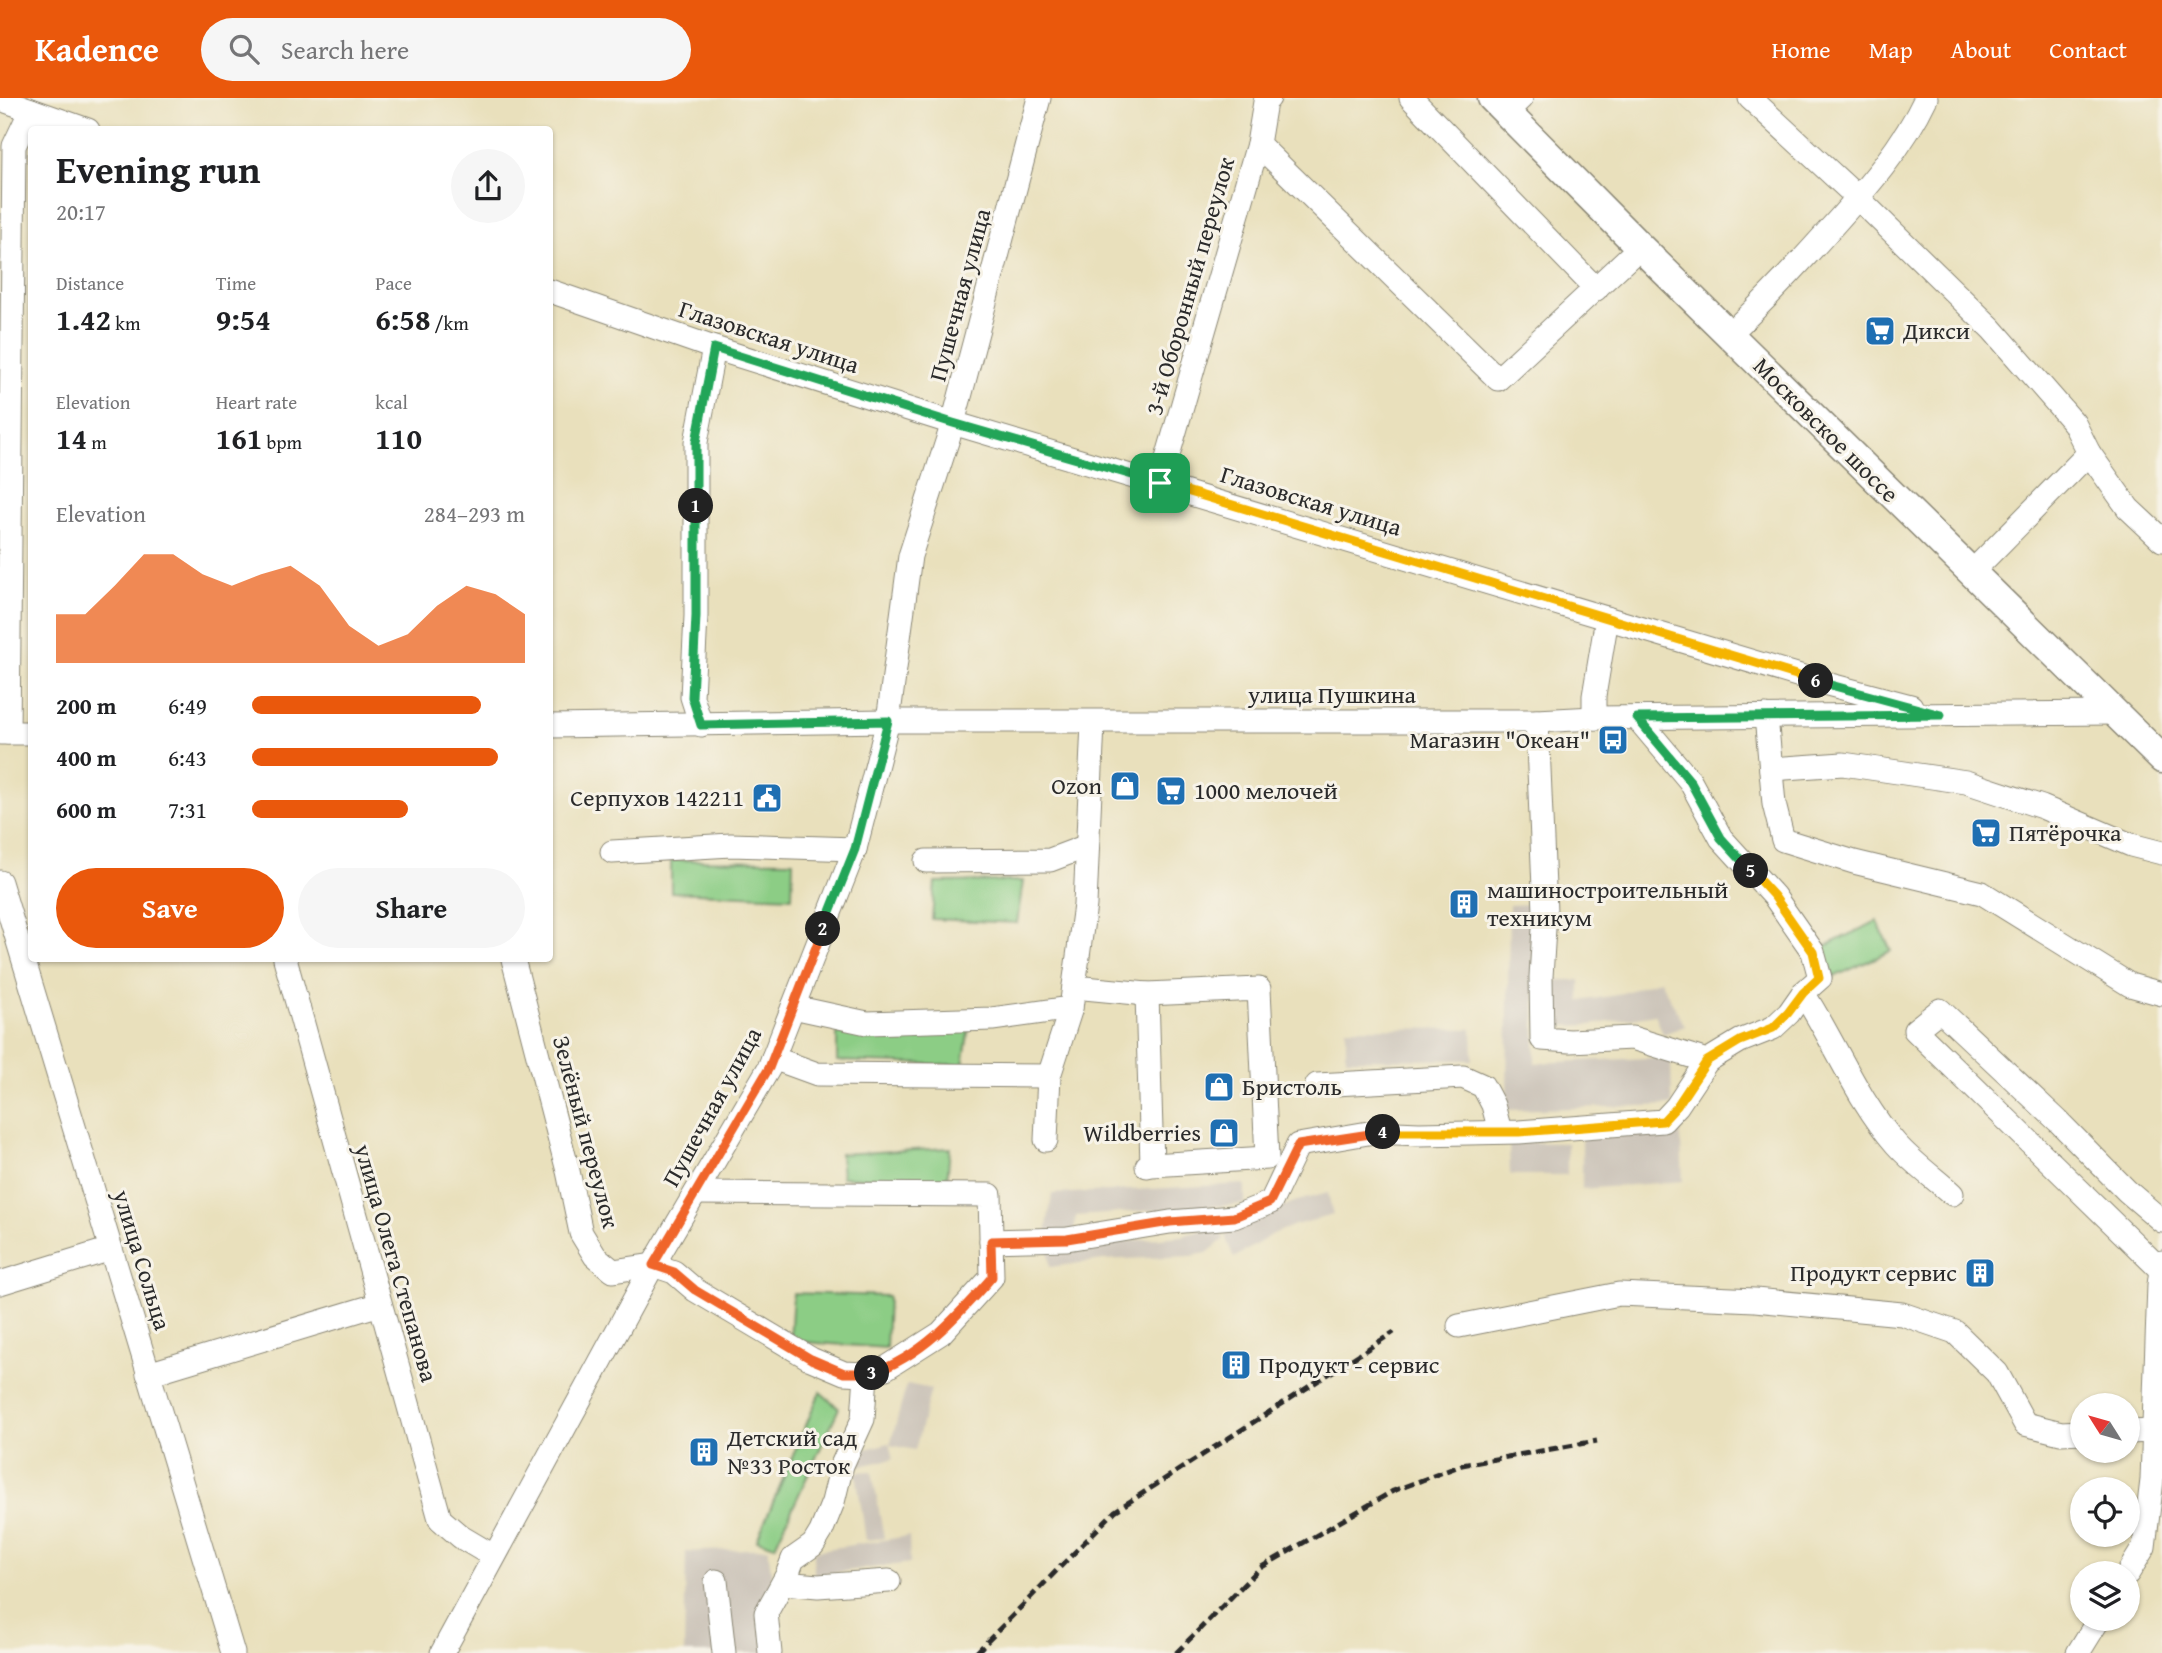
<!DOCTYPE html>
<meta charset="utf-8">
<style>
:root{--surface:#fff;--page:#f6f6f6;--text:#202124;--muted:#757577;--accent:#ea580c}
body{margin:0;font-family:"Gentium Book Plus",serif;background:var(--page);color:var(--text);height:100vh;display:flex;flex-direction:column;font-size:26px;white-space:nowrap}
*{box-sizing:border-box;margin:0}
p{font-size:23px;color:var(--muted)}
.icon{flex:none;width:38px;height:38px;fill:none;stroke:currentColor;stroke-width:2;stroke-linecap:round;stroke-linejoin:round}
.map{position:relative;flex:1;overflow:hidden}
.side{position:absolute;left:28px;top:28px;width:525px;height:836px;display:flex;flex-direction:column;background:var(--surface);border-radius:7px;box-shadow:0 2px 5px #0004}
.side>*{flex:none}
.needle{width:46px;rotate:307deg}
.fabs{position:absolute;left:2070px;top:1295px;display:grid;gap:14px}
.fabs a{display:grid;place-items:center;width:70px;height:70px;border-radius:50%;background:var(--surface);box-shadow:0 2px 5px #0004;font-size:35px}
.pin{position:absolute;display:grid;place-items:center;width:60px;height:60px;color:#fff;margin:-30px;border-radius:14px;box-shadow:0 4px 10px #0006}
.km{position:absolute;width:35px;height:35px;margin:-18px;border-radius:50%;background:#222;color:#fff;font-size:19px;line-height:35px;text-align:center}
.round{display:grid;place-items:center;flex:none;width:74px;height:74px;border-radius:37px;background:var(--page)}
.summary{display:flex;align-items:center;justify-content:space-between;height:119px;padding:0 28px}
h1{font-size:38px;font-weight:600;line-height:52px}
.figures{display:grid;grid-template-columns:repeat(3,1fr);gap:10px;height:119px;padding:7px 28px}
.figures div{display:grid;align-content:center}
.figures b{font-size:30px;font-weight:600}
.figures small{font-size:19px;font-weight:400}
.figures p{font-size:19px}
.chart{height:196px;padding:14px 28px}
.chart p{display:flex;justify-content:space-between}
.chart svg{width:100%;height:126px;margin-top:7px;fill:var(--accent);opacity:.7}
.cta{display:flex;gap:14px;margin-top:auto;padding:14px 28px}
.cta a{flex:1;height:80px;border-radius:42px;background:var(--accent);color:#fff;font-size:28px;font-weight:600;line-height:80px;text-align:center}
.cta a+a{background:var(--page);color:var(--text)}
ul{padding:0 28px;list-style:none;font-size:23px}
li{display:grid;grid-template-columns:112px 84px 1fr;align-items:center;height:52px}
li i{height:18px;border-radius:9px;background:var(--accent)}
header{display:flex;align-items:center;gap:42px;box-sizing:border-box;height:98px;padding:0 35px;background:var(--accent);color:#fff}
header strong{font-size:33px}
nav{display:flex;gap:38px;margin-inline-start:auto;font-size:24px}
.search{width:490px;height:63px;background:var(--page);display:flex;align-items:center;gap:18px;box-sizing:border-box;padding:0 24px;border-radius:38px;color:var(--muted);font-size:26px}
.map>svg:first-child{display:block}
</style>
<header>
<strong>Kadence</strong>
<div class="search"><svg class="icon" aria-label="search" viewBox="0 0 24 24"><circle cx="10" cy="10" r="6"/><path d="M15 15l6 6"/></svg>Search here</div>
<nav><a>Home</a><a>Map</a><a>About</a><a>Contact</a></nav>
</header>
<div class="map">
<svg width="2162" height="1555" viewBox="0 0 2162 1555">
<rect width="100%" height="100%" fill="#f7f3e8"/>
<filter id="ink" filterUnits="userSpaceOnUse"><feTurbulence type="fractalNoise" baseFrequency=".0143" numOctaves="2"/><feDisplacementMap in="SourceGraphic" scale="14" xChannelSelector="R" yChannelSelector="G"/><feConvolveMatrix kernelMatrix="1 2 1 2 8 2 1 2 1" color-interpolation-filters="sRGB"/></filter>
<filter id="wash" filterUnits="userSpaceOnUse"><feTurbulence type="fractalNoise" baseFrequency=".00686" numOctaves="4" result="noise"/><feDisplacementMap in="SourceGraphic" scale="28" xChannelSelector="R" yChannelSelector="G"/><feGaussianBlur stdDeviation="1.57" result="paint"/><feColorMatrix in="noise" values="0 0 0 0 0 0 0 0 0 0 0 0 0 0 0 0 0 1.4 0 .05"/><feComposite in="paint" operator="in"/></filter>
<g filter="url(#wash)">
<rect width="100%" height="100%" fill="#e9e0bc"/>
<g fill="#cbc3b8">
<polygon points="1535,806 1535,965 1671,959 1672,1007 1507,1012 1509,807"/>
<polygon points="1549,882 1580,882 1580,903 1617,897 1660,882 1685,928 1663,936 1655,916 1591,927 1552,928"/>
<polygon points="1346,930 1472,931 1473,962 1346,961"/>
<polygon points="1680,1026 1683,1083 1582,1091 1582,1033"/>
<polygon points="1509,1044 1567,1045 1567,1077 1510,1077"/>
<polygon points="1245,1086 1245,1106 1076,1118 1074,1133 1046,1135 1052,1096"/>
<polygon points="1328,1095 1333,1117 1295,1127 1273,1136 1234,1160 1225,1138 1269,1115 1294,1104"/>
<polygon points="1218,1128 1224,1141 1207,1155 1191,1158 1104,1162 1050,1169 1048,1150 1182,1138"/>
<polygon points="907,1286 931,1291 915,1352 890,1347"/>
<polygon points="889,1345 893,1361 859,1368 858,1353"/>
<polygon points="872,1373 884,1440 866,1442 856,1374"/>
<polygon points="909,1438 910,1465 814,1477 814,1453"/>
<polygon points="768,1450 782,1555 684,1555 686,1454"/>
</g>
<g fill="#8ccd85" stroke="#5c7c58" stroke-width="2">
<polygon points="671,762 793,763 792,799 671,794"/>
<polygon points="1023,783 1017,825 932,821 935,784"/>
<polygon points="1877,823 1891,853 1834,879 1823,849"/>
<polygon points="969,930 963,967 837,963 837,936"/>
<polygon points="950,1050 947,1084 842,1079 840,1056"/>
<polygon points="793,1195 888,1198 886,1250 790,1243"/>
<polygon points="820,1294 839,1310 775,1448 757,1442"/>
</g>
</g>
<g filter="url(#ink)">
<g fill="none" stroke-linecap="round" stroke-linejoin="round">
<g stroke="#8a8674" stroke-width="25">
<g id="minor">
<polyline points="1269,0 1265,4 1258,46 1498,281 1640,149"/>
<polyline points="1411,0 1596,191"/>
<polyline points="1750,0 1858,100 1992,231 2074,325 2089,355 2128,410 2162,442"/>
<polyline points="0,1 88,32"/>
<polyline points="1506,14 1521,0"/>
<polyline points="550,193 714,250 953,325 1827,586 1911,608"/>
<path d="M 1729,236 C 1765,203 1798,167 1830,131 C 1867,90 1903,49 1926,0"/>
<polyline points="1160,385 1258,46"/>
<polyline points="1971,475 2089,355"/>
<polyline points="1766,618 1774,706 1783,742 1854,764 1982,795 2130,887 2162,896"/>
<polyline points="1594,620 1594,598 1607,520"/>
<polyline points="1637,620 1690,683 1721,740 1774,798 1813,854 1820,880 1803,895 1789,915 1773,930 1740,943 1707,963"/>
<polyline points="701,627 692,599 696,518 696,344 714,250"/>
<polyline points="550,628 888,623 1537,623 1594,620 2114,615"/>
<polyline points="0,635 32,635"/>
<polyline points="8,635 14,48 31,12"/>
<polyline points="1771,671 1843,666 1966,684 2042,709 2131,747 2162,755"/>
<polyline points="612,754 731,747 855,751"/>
<polyline points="926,763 1050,762 1087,748"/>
<polyline points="0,784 233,1555"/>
<polyline points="285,861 440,1421 461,1439 493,1458"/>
<polyline points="513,861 568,1073 581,1135 595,1158 613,1173 653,1167 674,1174 695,1192 811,1261 844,1275 866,1276 886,1270 941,1235 992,1179 990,1097 696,1095"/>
<polyline points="1074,889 1147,896"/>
<path d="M 1803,895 C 1835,944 1857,1002 1896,1046 C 1912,1064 1934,1080 1952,1096"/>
<polyline points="793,909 867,925 992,921 1071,910"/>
<polyline points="773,960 817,976 1049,978"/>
<polyline points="1317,987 1463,979 1483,988 1493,1007 1500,1033"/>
<polyline points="1046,1042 1049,978 1071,910 1085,807 1093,625"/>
<polyline points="1147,1068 1152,1067 1267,1060 1259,891 1147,896 1152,1067"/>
<polyline points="991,1143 1067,1141 1170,1124 1234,1119 1271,1104 1298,1047 1374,1034 1419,1036 1519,1034 1663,1023 1677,1008 1707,963 1632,940 1570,943 1542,941 1541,879 1545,814 1537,623"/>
<polyline points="2161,1172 1915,932 1940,912 2058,1023 2127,1093 2162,1123"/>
<polyline points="0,1185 111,1151"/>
<polyline points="1459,1228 1619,1196 1755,1202 1902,1216 1955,1234 1997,1275 2025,1326 2061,1335 2082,1334"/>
<polyline points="148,1276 380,1206"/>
<polyline points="2128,1334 2154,1333"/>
<polyline points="2128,1475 2144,1449 2152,1382 2159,1187 2162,1164"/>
<polyline points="716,1483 724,1555"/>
<polyline points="783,1485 818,1488 889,1483"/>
<polyline points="442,1555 653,1167 769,970 855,751 888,623 910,458 953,325 1039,0"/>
<polyline points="770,1555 766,1515 787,1477 793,1461 813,1447 821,1434 833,1404 842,1367 863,1321 866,1276"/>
<polyline points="2078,1555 2099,1521"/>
</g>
</g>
<g stroke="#8a8674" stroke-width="31">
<polyline id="major" points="1492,0 1640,149 2162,661"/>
</g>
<use href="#minor" stroke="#fff" stroke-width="23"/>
<use href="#major" stroke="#fff" stroke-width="28"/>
<g stroke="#2b2b2b" stroke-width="5" stroke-dasharray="10 5" stroke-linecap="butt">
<polyline points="976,1555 1115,1413 1394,1234"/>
<polyline points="1176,1555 1260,1470 1393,1393 1462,1367 1597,1343"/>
</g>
</g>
</g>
<g fill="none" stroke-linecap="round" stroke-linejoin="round" filter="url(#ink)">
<g stroke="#fff" stroke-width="14">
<polyline id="split-1" points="696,408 696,344 714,250 953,325 1160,385"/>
</g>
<g stroke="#fff" stroke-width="14">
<polyline id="split-2" points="696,408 696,518 692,599 701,627 888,623 855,751 823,831"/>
</g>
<g stroke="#fff" stroke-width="14">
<polyline id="split-3" points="823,831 769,970 653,1167 674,1174 695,1192 811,1261 844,1275 872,1275"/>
</g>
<g stroke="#fff" stroke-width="14">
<path id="split-4" d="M 872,1275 C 923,1258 958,1217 992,1179 L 991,1143 L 1067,1141 L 1170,1124 L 1234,1119 L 1270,1104 L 1298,1047 L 1383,1034"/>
</g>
<g stroke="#fff" stroke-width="14">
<polyline id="split-5" points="1383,1034 1519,1034 1663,1023 1677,1008 1707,963 1740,943 1773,930 1788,915 1803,895 1819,880 1813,854 1774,798 1751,773"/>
</g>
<g stroke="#fff" stroke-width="14">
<polyline id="split-6" points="1751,773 1721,740 1690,683 1637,620 1941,617 1816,583"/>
</g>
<g stroke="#fff" stroke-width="14">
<polyline id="split-7" points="1160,385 1816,583"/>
</g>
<use href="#split-1" stroke="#22a559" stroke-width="9"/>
<use href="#split-2" stroke="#22a559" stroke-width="9"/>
<use href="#split-3" stroke="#f0652b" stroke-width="9"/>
<use href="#split-4" stroke="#f0652b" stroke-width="9"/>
<use href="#split-5" stroke="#f5b400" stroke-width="9"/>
<use href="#split-6" stroke="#22a559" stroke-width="9"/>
<use href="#split-7" stroke="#f5b400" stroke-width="9"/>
</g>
<defs>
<g id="supermarket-square" transform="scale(1.575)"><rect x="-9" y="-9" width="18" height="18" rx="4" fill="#1f6fb2" stroke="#f7f3e8"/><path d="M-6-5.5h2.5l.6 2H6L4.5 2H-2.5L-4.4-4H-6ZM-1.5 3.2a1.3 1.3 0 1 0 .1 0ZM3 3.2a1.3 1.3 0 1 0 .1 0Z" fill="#fff"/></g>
<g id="bus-square" transform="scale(1.575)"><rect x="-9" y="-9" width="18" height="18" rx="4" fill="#1f6fb2" stroke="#f7f3e8"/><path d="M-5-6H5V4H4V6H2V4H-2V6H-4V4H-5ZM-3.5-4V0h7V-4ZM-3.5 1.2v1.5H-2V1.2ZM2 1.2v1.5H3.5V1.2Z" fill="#fff"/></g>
<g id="shop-square" transform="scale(1.575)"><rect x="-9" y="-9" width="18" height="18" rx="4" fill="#1f6fb2" stroke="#f7f3e8"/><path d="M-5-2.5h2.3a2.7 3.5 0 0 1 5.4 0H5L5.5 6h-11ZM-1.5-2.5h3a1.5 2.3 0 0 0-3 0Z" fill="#fff"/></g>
<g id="civic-square" transform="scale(1.575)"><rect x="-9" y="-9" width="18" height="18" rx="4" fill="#1f6fb2" stroke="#f7f3e8"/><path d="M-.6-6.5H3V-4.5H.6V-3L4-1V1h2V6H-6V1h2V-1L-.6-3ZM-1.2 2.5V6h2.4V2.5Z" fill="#fff"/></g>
<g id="building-square" transform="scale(1.575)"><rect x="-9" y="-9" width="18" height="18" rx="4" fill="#1f6fb2" stroke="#f7f3e8"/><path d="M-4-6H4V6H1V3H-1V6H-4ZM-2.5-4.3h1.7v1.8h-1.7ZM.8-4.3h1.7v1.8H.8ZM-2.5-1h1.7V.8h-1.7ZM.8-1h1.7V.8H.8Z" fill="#fff"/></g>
</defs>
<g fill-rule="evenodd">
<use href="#supermarket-square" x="1880" y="233"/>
<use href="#bus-square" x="1613" y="642"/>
<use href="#shop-square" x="1125" y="688"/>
<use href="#supermarket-square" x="1171" y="693"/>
<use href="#civic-square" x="767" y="700"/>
<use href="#supermarket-square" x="1986" y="735"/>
<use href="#building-square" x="1464" y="806"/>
<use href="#shop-square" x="1219" y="989"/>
<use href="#shop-square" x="1224" y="1035"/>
<use href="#building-square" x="1980" y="1175"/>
<use href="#building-square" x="1236" y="1267"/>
<use href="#building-square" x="704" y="1354"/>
</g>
<g text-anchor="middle" stroke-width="6" stroke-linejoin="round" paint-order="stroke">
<g font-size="24" fill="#2b2b2b" stroke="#f7f3e8">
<text transform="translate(1190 188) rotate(-74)" y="8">3-й Оборонный переулок</text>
<text transform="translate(960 197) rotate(-75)" y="8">Пушечная улица</text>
<text transform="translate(769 239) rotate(18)" y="8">Глазовская улица</text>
<text transform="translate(1826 332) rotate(45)" y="8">Московское шоссе</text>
<text transform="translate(1311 403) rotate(17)" y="8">Глазовская улица</text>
<text x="1332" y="605">улица Пушкина</text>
<text transform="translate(712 1009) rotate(-61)" y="8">Пушечная улица</text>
<text transform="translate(586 1034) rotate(75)" y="8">Зелёный переулок</text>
<text transform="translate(142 1162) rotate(73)" y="8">улица Сольца</text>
<text transform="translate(396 1165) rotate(74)" y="8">улица Олега Степанова</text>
</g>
<g font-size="24" fill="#2b2b2b" stroke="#f7f3e8" text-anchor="start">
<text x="1903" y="241">Дикси</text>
<text x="1590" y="650" text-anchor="end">Магазин "Океан"</text>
<text x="1102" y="696" text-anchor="end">Ozon</text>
<text x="1194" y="701">1000 мелочей</text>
<text x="744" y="708" text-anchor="end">Серпухов 142211</text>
<text x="2009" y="743">Пятёрочка</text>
<text x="1487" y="800">машиностроительный<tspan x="1487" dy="28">техникум</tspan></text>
<text x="1242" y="997">Бристоль</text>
<text x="1201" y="1043" text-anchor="end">Wildberries</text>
<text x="1957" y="1183" text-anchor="end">Продукт сервис</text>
<text x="1259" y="1275">Продукт - сервис</text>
<text x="727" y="1348">Детский сад<tspan x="727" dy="28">№33 Росток</tspan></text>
</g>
</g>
</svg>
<div class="fabs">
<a><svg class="needle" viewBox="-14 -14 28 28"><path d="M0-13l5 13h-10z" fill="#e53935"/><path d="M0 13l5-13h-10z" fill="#757577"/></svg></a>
<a><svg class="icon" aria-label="locate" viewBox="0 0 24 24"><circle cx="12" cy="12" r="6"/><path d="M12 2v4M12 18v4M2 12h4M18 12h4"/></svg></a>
<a><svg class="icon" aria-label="layers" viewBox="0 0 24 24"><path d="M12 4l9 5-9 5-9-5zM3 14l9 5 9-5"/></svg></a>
</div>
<div class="pin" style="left:1160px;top:385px;background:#1e9e55"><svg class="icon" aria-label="arrive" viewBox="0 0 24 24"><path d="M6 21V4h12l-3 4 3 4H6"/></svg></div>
<b class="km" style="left:696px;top:408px">1</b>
<b class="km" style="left:823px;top:831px">2</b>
<b class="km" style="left:872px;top:1275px">3</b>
<b class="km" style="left:1383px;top:1034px">4</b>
<b class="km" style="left:1751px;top:773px">5</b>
<b class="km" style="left:1816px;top:583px">6</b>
<section class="side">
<div class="summary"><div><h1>Evening run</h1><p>20:17</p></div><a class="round"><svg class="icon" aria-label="share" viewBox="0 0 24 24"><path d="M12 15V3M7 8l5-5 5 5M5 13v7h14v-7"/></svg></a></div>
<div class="figures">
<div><p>Distance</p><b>1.42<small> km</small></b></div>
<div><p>Time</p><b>9:54</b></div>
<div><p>Pace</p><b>6:58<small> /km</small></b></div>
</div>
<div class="figures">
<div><p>Elevation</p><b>14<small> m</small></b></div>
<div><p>Heart rate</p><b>161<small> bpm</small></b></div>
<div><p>kcal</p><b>110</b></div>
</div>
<div class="chart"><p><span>Elevation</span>284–293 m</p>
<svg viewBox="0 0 160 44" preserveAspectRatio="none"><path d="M0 44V27L10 27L20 17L30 6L40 6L50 13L60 17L70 13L80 10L90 17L100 31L110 38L120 34L130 24L140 17L150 20L160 27V44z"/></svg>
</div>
<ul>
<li><b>200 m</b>6:49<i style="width:84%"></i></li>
<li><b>400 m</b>6:43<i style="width:90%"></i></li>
<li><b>600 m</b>7:31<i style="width:57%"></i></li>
</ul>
<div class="cta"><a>Save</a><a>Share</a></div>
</section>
</div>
